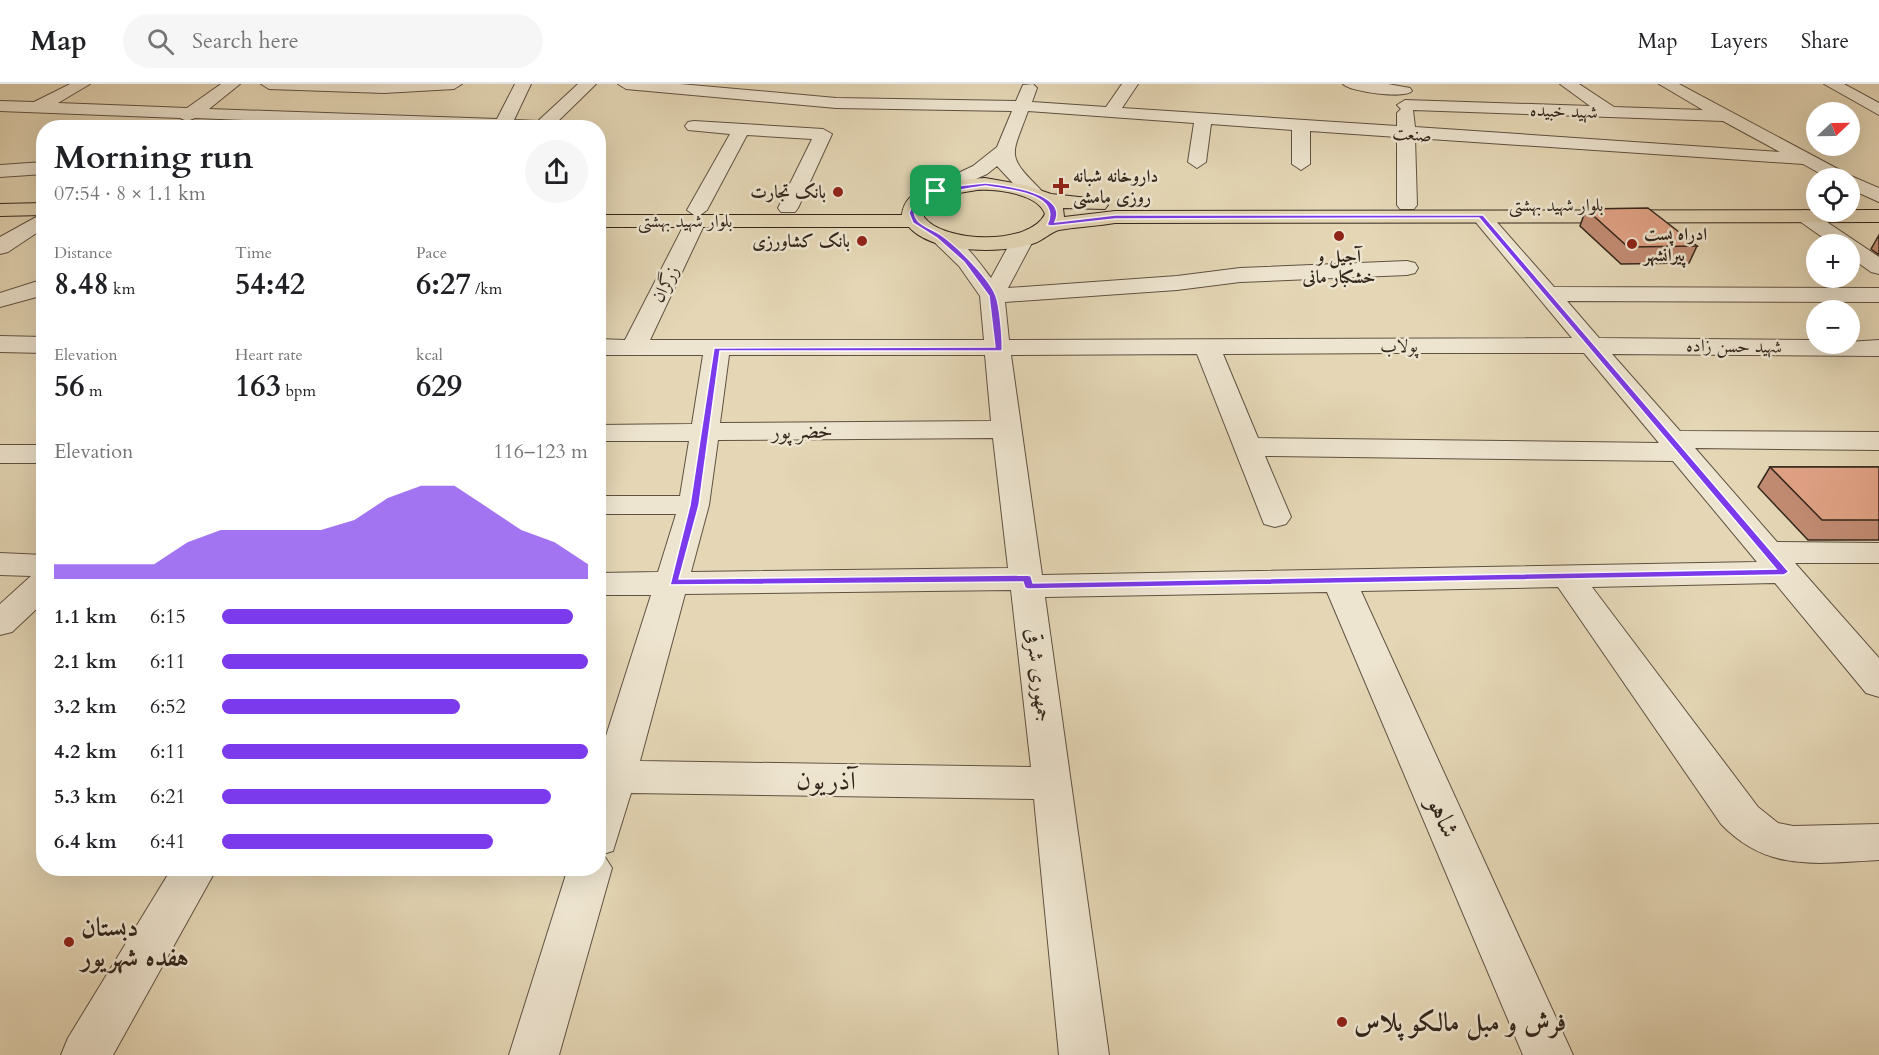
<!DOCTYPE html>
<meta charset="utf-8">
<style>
:root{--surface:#fff;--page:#f6f6f6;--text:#202124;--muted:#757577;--line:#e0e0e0;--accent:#7c3aed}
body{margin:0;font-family:Cardo,Amiri,serif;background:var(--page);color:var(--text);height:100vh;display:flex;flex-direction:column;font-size:22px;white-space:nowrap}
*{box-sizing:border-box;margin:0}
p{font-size:20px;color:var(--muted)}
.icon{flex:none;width:33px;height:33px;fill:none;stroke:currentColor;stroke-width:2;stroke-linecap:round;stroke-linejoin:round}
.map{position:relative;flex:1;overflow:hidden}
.details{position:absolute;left:36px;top:36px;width:570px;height:756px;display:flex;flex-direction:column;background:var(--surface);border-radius:24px;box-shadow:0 6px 24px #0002}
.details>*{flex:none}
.needle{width:39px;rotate:68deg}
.buttons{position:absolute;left:1806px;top:18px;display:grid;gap:12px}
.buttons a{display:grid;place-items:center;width:54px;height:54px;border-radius:50%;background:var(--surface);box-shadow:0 6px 24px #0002;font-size:30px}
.pin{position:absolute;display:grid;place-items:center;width:51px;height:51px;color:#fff;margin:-26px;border-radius:12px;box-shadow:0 3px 9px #0006}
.round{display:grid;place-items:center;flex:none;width:63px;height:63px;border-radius:32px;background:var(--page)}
.headline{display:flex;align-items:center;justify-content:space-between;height:102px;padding:0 18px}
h1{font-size:33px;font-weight:800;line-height:45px}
.figures{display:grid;grid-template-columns:repeat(3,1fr);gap:9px;height:102px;padding:6px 18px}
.figures div{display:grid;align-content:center}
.figures b{font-size:30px;font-weight:800}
.figures small{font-size:16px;font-weight:400}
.figures p{font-size:16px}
.chart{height:168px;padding:12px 18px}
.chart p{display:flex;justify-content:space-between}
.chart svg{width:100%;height:108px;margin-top:6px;fill:var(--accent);opacity:.7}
ul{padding:0 18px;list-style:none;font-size:20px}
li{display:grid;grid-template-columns:96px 72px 1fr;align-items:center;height:45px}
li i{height:15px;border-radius:8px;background:var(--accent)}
header{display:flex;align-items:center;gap:36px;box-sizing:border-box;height:84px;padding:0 30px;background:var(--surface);border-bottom:2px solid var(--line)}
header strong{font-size:28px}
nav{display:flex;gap:33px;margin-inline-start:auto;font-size:21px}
.search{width:420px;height:54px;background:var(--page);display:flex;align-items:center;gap:15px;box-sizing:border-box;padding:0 21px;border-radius:33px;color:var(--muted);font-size:22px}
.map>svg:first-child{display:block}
</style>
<header>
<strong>Map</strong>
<div class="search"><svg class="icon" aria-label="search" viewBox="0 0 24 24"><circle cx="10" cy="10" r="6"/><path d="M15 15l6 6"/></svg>Search here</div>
<nav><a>Map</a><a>Layers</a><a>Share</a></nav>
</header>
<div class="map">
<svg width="1879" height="971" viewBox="0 0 1879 971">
<rect width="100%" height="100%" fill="#e5d7b6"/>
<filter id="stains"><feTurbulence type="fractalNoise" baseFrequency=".00333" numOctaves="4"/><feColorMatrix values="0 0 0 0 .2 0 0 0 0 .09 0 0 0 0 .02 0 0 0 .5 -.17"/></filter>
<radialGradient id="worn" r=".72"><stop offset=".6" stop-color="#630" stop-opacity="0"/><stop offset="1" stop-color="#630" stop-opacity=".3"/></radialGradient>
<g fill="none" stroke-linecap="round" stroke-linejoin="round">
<g stroke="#605242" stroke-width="2">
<g id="minor">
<polygon points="70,0 90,0 58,19 187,24 221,0 240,0 209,25 497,35 515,0 531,0 514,36 538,37 578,0 596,0 551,44 440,44 195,34 187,37 180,34 0,27 0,17 34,18"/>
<polygon points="261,0 462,0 454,5 384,9 269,5"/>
<path d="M 618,0 L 680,0 L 836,14 L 1016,17 L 1023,1 L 1033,0 L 1037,4 L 1032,18 L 1106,23 L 1122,0 L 1138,0 L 1122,24 L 1397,42 L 1397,29 L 1401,25 L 1397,21 L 1405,16 L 1590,22 L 1560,0 L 1579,0 L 1614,23 L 1703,26 L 1659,0 L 1679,0 L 1851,92 L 1879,104 L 1879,118 L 1850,105 L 1850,94 L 1828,94 L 1803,80 L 1415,54 L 1417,121 L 1414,125 L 1400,125 L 1397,121 L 1397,53 L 1310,47 L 1310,80 L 1301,86 L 1292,80 L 1292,46 L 1211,40 L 1206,78 L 1197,84 L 1188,78 L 1194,39 L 1028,27 C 1012,72 1005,70 1040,105 L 1043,109 L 1040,113 L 1026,113 L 997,82 L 987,90 L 936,113 L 929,111 L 926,107 L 929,103 L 973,82 L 997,63 L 1012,27 L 836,24 L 626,5 ZM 1413,26 L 1723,37 L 1780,68 L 1415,43 Z"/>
<path d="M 1343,0 L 1388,0 L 1410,4 L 1412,7 C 1406,15 1350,8 1343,0 Z"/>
<polygon points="1824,0 1844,0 1879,19 1879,31"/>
<path d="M 694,37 L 823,45 L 832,50 L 798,124 L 795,128 L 781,128 L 778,124 L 812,55 L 747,51 L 707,126 L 699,132 L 706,137 L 650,256 L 984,256 L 980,212 L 959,182 L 928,152 L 931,147 C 955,142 978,177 991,194 L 1015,150 L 1031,150 L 1034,155 L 1008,204 L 1177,192 L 1240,184 L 1407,177 L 1415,179 L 1418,184 L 1415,189 L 1407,191 L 1240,198 L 1177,206 L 1005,218 L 1009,256 L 1572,254 L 1474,136 L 1471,132 L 1474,128 L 1488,128 L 1554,203 L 1879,204 L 1879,218 L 1567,217 L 1599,254 L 1816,256 L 1816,260 L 1879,256 L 1879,272 L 1612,270 L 1680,347 L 1879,348 L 1879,366 L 1695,364 L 1777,458 L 1879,459 L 1879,479 L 1795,479 L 1879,574 L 1879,613 L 1866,609 L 1775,499 L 1592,503 L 1758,723 L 1778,739 L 1793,742 L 1879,740 L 1879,776 C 1818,779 1768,789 1721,740 L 1558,503 L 1361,507 L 1573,971 L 1523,971 L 1327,508 L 1045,513 L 1109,971 L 1059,971 L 1034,715 L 631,709 L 613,767 L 603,770 L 612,784 L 559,971 L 509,971 L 568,784 L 598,784 L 598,677 L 651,511 L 598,511 L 598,489 L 658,488 L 676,430 L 598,430 L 598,412 L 680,412 L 689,357 L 598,357 L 598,341 L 692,340 L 703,271 L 598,271 L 598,255 L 625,256 L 686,137 L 694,131 L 687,126 L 730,50 L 688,46 L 685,42 L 688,38 ZM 1399,269 L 1584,269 L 1659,359 L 1258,354 L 1223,270 ZM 1197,270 L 1264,440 L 1275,443 L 1286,440 L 1291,433 L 1265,372 L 1673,377 L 1757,478 L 1042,491 L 1011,271 ZM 729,271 L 985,271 L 991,337 L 720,339 ZM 993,354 L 1008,484 L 691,488 L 709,421 L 718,356 ZM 1011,506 L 1031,683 L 640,677 L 685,510 Z"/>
<polygon points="44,78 44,90 0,93 0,81"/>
<polygon points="1805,126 1812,128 1879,173 1879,190 1871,188 1850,173 1850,160 1832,160 1798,136 1795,132 1798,128"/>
<polygon points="38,132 44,133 44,144 8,168 0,170 0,153"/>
<polygon points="44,195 44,211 0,223 0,209"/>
<polygon points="0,252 44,253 44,269 0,268"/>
<rect x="0" y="361" width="44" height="18"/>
<polygon points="0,469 44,471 44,518 12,548 0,551 0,520 31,492 0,491"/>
<polygon points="172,784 217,784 113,971 61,971 68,954"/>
</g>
</g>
<g stroke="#33261c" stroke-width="2">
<g id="major">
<path d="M 985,94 L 1025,101 L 1051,110 L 1098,115 L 1105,117 L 1108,121 L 1105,125 L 1063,124 L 1064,133 L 1115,127 L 1879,126 L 1879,138 L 1115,139 C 1097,142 1077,143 1059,146 C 1051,148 1043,156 1035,159 C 1003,170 933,170 909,143 L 598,143 L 598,131 L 902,131 C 905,97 959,96 985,94 ZM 977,106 C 996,105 1038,109 1045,130 C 1030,162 943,159 924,133 L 924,122 L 947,111 Z"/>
<polygon points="44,119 44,131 0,132 0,120"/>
</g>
</g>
<use href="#minor" fill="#eee5d0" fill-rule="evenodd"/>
<use href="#major" fill="#e5d7b6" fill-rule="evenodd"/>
</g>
<g fill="#c28c73" stroke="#33261c" stroke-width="1.5">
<polygon points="1586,125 1697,162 1689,179 1621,180 1580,142"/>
<polygon points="1879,151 1879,171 1871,165"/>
<polygon points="1770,383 1879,383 1879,456 1808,456 1758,403"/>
</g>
<g fill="#e2a386" stroke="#33261c" stroke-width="1.5">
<polygon points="1648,124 1697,162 1628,163 1586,125"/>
<polygon points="1770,383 1879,383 1879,436 1822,436"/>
</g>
<path fill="#7c3aed" stroke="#fff" stroke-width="1.5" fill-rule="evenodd" d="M 985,99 C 1003,101 1069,108 1055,138 L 1115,131 L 1483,131 L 1789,488 L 1784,491 L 1028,505 L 1025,504 L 1023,498 L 670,501 L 690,421 L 714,264 L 995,263 L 989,212 L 964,178 L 937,154 L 913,139 L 909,129 C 919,101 960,102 985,99 ZM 985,102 C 1005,105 1063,109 1047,141 L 1051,142 L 1115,135 L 1479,134 L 1776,485 L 1033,499 L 1031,492 L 1027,491 L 679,495 L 699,421 L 720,267 L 1002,267 C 1003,257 1000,223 996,212 C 990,195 957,162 941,151 C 935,146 923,143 918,137 C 897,111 974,104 985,102 Z"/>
<g fill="#8f2418" stroke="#eee5d0" stroke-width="2">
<path d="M1058 93h6v6h6v6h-6v6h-6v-6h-6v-6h6z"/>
<circle cx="838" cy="108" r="6"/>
<circle cx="1339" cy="152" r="6"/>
<circle cx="862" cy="157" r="6"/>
<circle cx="1632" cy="160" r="6"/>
<circle cx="69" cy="858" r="6"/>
<circle cx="1342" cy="938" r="6"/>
</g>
<g text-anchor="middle" stroke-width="5" stroke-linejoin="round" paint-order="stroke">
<g font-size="18" fill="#33261c" stroke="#eee5d0">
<text transform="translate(1564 27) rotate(2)" y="6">شهید خبیده</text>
<text transform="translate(1412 50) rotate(4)" y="6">صنعت</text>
<text x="1556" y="127">بلوار شهید بهشتی</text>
<text x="685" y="143">بلوار شهید بهشتی</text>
<text transform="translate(665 200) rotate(-63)" y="6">زرگران</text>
<text transform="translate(1399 262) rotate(-1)" y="6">پولاب</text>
<text transform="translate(1734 262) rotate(1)" y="6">شهید حسن زاده</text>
</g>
<g font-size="18" font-weight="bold" fill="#33261c" stroke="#eee5d0" text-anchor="start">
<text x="1073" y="98">داروخانه شبانه<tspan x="1073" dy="21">روزی مامشی</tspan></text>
<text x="826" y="114" text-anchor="end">بانک تجارت</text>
<text x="1644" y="156">ادراه پست<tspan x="1644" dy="21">پیرانشهر</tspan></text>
<text x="850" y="163" text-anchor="end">بانک کشاورزی</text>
<text x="1339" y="178" text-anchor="middle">آجیل و<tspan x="1339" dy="21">خشکبار مانی</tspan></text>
</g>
<g font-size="21" fill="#33261c" stroke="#eee5d0">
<text transform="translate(802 347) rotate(-1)" y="7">خضر پور</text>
<text transform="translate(1039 591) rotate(83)" y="7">جمهوری شرقی</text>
</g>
<g font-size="26" fill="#33261c" stroke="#eee5d0">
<text transform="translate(826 696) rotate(1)" y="9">آذریون</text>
<text transform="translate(1444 733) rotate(66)" y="9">شاهو</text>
</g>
<g font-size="26" font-weight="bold" fill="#33261c" stroke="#eee5d0" text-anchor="start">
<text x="81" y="852">دبستان<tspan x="81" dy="30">هفده شهریور</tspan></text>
<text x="1354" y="947">فرش و مبل مالکو پلاس</text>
</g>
</g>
<rect width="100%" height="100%" filter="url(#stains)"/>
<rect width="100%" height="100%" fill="url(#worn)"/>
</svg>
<div class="buttons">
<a><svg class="needle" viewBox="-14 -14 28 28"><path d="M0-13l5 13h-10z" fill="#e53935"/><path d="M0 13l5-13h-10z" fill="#757577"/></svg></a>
<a><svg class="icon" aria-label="locate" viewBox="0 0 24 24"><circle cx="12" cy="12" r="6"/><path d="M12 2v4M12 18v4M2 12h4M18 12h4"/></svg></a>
<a>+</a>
<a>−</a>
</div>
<div class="pin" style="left:936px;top:107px;background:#1e9e55"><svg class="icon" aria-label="arrive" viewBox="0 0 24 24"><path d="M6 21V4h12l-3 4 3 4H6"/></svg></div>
<section class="details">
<div class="headline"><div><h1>Morning run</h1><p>07:54 · 8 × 1.1 km</p></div><a class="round"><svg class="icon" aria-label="share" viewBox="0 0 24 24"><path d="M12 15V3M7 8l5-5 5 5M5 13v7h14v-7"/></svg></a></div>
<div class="figures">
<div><p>Distance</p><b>8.48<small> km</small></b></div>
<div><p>Time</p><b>54:42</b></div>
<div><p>Pace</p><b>6:27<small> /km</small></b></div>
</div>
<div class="figures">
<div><p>Elevation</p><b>56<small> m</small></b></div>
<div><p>Heart rate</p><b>163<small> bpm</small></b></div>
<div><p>kcal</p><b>629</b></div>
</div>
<div class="chart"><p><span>Elevation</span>116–123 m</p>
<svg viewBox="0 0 160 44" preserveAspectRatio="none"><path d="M0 44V38L10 38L20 38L30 38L40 29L50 24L60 24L70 24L80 24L90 20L100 11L110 6L120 6L130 15L140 24L150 29L160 38V44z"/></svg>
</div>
<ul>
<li><b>1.1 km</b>6:15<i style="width:96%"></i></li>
<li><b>2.1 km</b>6:11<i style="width:100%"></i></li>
<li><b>3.2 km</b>6:52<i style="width:65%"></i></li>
<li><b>4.2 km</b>6:11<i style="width:100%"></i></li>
<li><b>5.3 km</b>6:21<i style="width:90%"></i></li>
<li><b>6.4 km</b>6:41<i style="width:74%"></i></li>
</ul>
</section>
</div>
